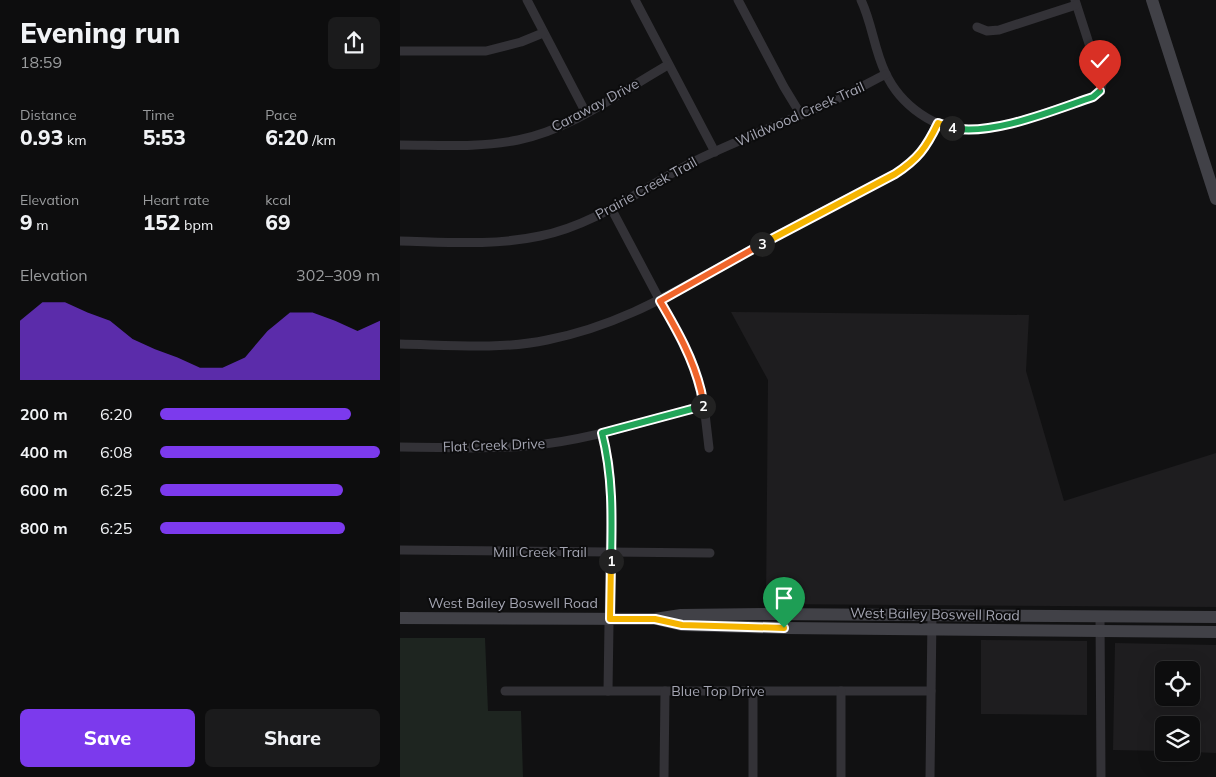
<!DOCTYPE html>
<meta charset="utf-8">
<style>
:root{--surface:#0d0d0e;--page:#1b1b1c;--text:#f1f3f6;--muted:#9a9c9e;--line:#2d2d2e;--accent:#7c3aed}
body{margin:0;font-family:Mulish,sans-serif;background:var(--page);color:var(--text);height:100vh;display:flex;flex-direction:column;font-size:19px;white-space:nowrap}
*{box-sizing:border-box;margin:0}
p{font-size:16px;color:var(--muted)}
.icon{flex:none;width:28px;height:28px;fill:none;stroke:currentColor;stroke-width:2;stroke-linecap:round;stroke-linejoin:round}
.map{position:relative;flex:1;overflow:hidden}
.sheet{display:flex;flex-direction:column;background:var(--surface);width:400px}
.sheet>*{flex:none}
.controls{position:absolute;left:755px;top:661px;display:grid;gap:10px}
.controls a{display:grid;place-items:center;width:45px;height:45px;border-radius:8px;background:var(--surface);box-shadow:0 5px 20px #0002,0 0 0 1px var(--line);font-size:25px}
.pin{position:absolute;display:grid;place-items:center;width:42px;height:42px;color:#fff;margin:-51px -21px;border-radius:50% 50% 50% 0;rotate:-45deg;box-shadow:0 0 5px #0007}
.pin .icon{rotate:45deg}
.km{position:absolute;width:25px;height:25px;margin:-12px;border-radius:50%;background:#222;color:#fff;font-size:14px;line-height:25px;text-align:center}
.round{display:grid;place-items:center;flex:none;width:52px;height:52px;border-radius:8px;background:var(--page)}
.headline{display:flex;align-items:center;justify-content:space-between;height:85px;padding:0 20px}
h1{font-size:28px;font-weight:800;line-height:38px}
.stats{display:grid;grid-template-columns:repeat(3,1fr);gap:8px;height:85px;padding:5px 20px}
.stats div{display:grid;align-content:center}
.stats b{font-size:21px;font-weight:800}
.stats small{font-size:14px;font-weight:400}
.stats p{font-size:14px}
.chart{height:140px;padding:10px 20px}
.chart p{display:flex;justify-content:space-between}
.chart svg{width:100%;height:90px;margin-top:5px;fill:var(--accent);opacity:.7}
.cta{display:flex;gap:10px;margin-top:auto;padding:10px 20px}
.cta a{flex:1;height:58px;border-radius:8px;background:var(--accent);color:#fff;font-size:20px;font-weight:800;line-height:58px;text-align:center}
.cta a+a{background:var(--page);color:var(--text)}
ul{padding:0 20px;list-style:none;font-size:16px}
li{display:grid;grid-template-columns:80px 60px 1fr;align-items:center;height:38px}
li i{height:12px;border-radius:6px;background:var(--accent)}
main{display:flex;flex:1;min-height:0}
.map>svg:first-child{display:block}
</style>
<main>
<section class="sheet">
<div class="headline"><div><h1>Evening run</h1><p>18:59</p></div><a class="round"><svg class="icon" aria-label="share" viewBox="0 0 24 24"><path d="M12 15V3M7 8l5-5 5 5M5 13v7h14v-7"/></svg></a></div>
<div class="stats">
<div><p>Distance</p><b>0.93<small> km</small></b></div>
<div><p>Time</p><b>5:53</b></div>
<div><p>Pace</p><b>6:20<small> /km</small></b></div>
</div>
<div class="stats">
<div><p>Elevation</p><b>9<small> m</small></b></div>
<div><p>Heart rate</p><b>152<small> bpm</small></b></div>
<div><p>kcal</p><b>69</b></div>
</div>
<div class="chart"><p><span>Elevation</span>302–309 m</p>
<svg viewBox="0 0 160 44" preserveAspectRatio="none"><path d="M0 44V15L10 6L20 6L30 11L40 15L50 24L60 29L70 33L80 38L90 38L100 33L110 20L120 11L130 11L140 15L150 20L160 15V44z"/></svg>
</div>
<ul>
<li><b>200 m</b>6:20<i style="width:87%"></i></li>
<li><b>400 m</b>6:08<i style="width:100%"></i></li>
<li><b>600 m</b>6:25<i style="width:83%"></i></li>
<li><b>800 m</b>6:25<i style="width:84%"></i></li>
</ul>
<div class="cta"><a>Save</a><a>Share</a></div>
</section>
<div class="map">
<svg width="816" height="777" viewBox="0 0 816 777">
<rect width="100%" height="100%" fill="#111112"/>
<g fill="#1e1d1f" fill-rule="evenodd">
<polygon points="331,312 629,315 626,371 664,501 816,453 816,607 366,604 368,380"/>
<polygon points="581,640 687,641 687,715 581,714"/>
<path d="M 715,643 L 816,645 L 816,753 L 791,752 L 791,725 L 764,725 L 764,751 L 713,750 ZM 764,670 L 791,670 L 791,698 L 764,698 Z"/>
</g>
<polygon fill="#1e2520" points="0,638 85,638 88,711 121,711 123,777 0,777"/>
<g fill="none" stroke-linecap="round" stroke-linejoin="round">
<g stroke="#333237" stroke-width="9">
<polyline points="127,0 186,113"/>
<polyline points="235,0 315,152"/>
<polyline points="338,0 384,87 401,115"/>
<path d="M 461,0 C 472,23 474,49 485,72 C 500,105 535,131 572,130 C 608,129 658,108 693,97 L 700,91 L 702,84 L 675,0"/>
<polyline points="577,27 587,31 599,30 676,5"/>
<polyline points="0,51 86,51 121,42 143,33"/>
<path d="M 0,145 C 39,145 79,148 118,140 C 173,129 220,92 268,65"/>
<polyline points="212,210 292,361 304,405 309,448"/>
<path d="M 0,241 C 46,242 94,246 140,236 C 200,224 248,183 303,157 C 347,136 394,119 439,98 C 455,91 470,82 486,74"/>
<path d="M 0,344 C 48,345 100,350 147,340 C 218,326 269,295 331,261 C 384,230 440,203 495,174 C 518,159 526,148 538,123"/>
<polyline points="202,433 209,464 211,490 208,691"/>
<path d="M 0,447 C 42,447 84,450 126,446 C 187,441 245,421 304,405"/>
<polyline points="0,550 310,553"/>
<polyline points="700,616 701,777"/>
<polyline points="105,691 531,691"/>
<polyline points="441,691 441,777"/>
<polyline points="264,777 265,691"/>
<polyline points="353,777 353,691"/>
<polyline points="530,777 532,616"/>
</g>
<g stroke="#414147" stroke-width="12">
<polyline points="752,0 816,199"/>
<polyline points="0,618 255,619 281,615 366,614 816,617"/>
<polyline points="260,620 282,625 384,628 816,632"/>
</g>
</g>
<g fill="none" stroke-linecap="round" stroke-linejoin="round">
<g stroke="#fff" stroke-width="10">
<polyline id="split-1" points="211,561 210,619 255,619 282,625 384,628"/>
</g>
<g stroke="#fff" stroke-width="10">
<path id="split-2" d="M 211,561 C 212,518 213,475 202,433 L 303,406"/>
</g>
<g stroke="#fff" stroke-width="10">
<path id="split-3" d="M 303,406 C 303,402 302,396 301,391 C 293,358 277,330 260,301 L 362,244"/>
</g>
<g stroke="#fff" stroke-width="10">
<path id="split-4" d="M 362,244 L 495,174 C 518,159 526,148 538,123 L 552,128"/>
</g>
<g stroke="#fff" stroke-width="10">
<path id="split-5" d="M 552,128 C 593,136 654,110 693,97 L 700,91"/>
</g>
<use href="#split-1" stroke="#f5b400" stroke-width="6"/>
<use href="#split-2" stroke="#22a559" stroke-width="6"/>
<use href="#split-3" stroke="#f0652b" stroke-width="6"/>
<use href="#split-4" stroke="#f5b400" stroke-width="6"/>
<use href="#split-5" stroke="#22a559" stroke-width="6"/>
</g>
<g text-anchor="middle" stroke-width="4" stroke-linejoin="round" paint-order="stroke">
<g font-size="14" fill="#a4a5b2" stroke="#0c0c0d">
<text transform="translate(195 105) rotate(-28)" y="5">Caraway Drive</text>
<text transform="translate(400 114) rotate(-24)" y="5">Wildwood Creek Trail</text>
<text transform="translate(246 188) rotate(-29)" y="5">Prairie Creek Trail</text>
<text transform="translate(94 445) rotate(-2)" y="5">Flat Creek Drive</text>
<text x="140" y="557">Mill Creek Trail</text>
<text x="113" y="608">West Bailey Boswell Road</text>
<text transform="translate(535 614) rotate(1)" y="5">West Bailey Boswell Road</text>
<text x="318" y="696">Blue Top Drive</text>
</g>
</g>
</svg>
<div class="controls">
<a><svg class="icon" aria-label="locate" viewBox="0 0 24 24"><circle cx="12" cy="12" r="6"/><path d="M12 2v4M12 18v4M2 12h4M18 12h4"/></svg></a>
<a><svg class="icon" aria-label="layers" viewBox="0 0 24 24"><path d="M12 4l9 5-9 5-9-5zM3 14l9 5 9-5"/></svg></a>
</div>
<div class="pin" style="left:384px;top:628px;background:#1e9e55"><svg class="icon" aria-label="arrive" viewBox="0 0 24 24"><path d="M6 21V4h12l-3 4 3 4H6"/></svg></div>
<div class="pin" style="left:700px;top:91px;background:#d93025"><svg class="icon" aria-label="check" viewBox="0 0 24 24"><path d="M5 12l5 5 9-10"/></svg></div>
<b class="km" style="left:211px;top:561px">1</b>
<b class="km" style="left:303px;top:406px">2</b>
<b class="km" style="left:362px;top:244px">3</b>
<b class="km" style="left:552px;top:128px">4</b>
</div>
</main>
